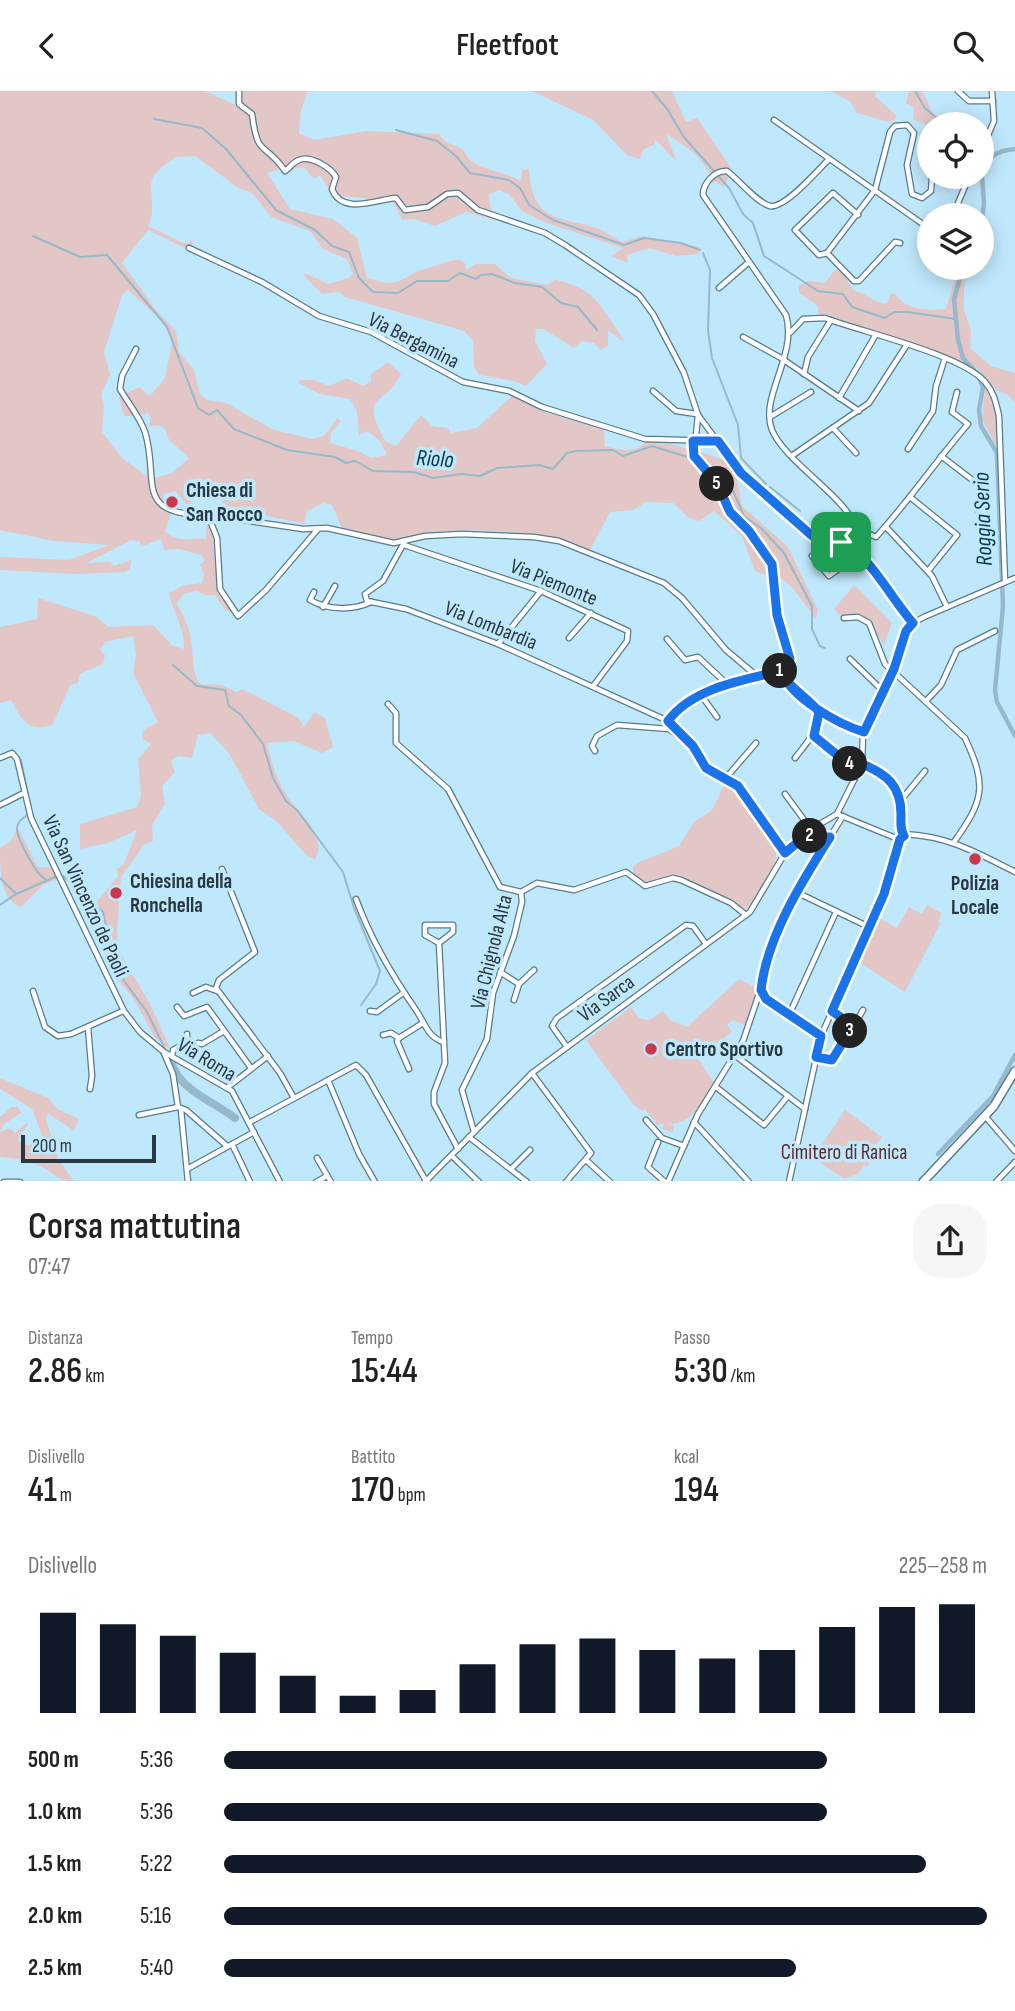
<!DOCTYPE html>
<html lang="it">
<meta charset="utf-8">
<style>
:root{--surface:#fff;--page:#f6f6f6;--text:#222;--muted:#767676;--accent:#111827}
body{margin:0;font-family:"Sofia Sans Condensed",sans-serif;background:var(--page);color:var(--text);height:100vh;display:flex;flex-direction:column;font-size:26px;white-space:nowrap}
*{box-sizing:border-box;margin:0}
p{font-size:23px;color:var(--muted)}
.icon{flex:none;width:38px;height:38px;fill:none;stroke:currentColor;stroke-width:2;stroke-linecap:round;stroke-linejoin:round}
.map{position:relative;height:1090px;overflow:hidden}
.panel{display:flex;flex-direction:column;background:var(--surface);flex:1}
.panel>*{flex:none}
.controls{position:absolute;left:917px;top:21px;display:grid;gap:14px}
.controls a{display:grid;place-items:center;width:77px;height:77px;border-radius:50%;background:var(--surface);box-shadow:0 4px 18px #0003;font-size:35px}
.scale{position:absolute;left:21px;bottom:18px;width:135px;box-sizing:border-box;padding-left:7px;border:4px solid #283840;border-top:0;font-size:19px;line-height:24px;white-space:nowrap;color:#283840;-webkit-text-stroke:5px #c0e8fc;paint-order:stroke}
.pin{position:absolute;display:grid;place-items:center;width:60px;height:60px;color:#fff;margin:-30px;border-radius:14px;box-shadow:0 4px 10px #0006}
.km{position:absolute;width:35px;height:35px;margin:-18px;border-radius:50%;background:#222;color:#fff;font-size:19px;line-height:35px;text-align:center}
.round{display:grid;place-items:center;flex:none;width:74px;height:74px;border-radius:28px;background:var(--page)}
.head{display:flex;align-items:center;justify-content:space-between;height:119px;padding:0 28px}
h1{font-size:38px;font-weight:600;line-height:52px}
.metrics{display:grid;grid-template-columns:repeat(3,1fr);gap:10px;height:119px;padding:7px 28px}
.metrics div{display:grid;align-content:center}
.metrics b{font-size:35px;font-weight:600}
.metrics small{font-size:19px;font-weight:400}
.metrics p{font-size:19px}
.chart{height:196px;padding:14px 28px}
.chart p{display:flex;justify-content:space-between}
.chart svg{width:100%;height:126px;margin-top:7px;stroke:var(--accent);stroke-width:6}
ul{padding:0 28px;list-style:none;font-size:23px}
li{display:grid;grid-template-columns:112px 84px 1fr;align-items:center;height:52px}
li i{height:18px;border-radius:9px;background:var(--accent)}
header{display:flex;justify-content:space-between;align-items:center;height:91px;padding:0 28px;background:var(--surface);font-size:32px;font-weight:600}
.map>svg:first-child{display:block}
</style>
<header><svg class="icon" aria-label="back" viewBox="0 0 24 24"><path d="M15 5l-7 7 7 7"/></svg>Fleetfoot<svg class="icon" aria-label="search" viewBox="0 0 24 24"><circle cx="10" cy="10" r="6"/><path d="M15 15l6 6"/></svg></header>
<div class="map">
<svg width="1015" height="1091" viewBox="0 0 1015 1091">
<rect width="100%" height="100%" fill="#c0e8fc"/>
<g fill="#e2c7c6" fill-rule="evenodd">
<path d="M 0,0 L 205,0 L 236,14 L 241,0 L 308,0 L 301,19 L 299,42 L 314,49 L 367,40 L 439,43 C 446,54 452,52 462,58 C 466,62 468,69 473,71 C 488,80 505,81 521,90 L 522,79 L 529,78 C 532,129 555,125 597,137 C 605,140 614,147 622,151 L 642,145 L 700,156 L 699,163 L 676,165 L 649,157 L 627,164 L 628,172 L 611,165 L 623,157 L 544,131 L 522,120 L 509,103 L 499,99 L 488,104 L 493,128 L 466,121 L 435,135 L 414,128 L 402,129 L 394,112 L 389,110 L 333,104 L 320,84 L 314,88 L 305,77 L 280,78 L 267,82 L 290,118 L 333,128 L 357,147 L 367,187 C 374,188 382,192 389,192 C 402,192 410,182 421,179 C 433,176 445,171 458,168 L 466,173 L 465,179 L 476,173 L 495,173 L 511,187 L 547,194 L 554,189 C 564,189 585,198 593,206 C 599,212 624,247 624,251 L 608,240 L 608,255 L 601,259 L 594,252 L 582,250 L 574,257 L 543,238 L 536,238 L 535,250 L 547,273 L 526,295 L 514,290 L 479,284 L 474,275 L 473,250 L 464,240 L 345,206 L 339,201 L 322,203 L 303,184 L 307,183 L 328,193 L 349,187 L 353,183 L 347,168 L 323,158 L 310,140 L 271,126 L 252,102 L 237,96 L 195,65 L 175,66 C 168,72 159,77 154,85 C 146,96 158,117 148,135 L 184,152 L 189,153 L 192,148 L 193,156 L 189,159 L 148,139 L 122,172 L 156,219 L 176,240 L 179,261 L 194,279 L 200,303 L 207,309 L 226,312 L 274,339 L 312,348 L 324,345 L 337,327 L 341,330 L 331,342 L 330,352 L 358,360 L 371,367 L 387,364 L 381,351 L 368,340 L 359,344 L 357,320 L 350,308 L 320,303 L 299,292 L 299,289 L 313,289 L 329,295 L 347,287 L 363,295 L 371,290 L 371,283 L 388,271 L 401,283 C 386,316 358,300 385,350 L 396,355 L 421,324 L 432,335 L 448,337 L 451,342 L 477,337 L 513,304 L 547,322 L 604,338 L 605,355 C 615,358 628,361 638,357 C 642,355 644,351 647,350 C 658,347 723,367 734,373 L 742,415 L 788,456 L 818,519 L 816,528 C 805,515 796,497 782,488 C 774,484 763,484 755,480 L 742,445 L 714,420 L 699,430 L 689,427 L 673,412 L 645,411 L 634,419 L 610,421 L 589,461 C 553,439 465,436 423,442 C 410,444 400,450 386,448 C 372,447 357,442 343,439 L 332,414 L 324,412 L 307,420 L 304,433 L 222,415 L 224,402 C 215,390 201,385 187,390 L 192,412 L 187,414 L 175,400 L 164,403 L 162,419 L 171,422 L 165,440 C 179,453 189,446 206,448 L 207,427 L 212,436 L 217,501 L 233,522 L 225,519 L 215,504 L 205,504 L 196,500 L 184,503 L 176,512 C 183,524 189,534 191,549 C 194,565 191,580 200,593 L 221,594 L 237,601 L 242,598 L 299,627 L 304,636 L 314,621 L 325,627 L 333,656 L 322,662 L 294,650 L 267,652 C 271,669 276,688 286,703 C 297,722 329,744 315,769 L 307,765 L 276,730 L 259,718 L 229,662 L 210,642 L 198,644 L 192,667 L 178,665 L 171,670 L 175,681 L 162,695 L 165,712 L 152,734 L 153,750 L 145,753 L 121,786 L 117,842 L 120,862 L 150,913 L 171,959 L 155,947 L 134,908 L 118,889 L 102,827 L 94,814 L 118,786 L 117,778 L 124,773 L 137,739 L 108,752 L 80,758 L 80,733 L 137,716 L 141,705 L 138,668 L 151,653 L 142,648 L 143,639 L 158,631 L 133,582 L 136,563 L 133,545 L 105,551 L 100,559 L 105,564 L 103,573 L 80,583 L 78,592 L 70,594 L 53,633 C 29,643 21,628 11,609 L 0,612 L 0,536 L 37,528 L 38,507 L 95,525 L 109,536 L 153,534 L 173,555 L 184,558 C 185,537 173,522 169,502 L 184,494 L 202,492 L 204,483 L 200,474 L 205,469 L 201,464 L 179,458 L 164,459 L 161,448 L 141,456 L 140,450 L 131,449 L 86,472 L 110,471 L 114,475 L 131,469 L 130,478 L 125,481 L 76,483 L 0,479 L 0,466 L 69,469 L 109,454 L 54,450 L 0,439 ZM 128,199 L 164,232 L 172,252 L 165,287 L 150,305 L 139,296 L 119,306 L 124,325 L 131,325 L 137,319 L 141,324 L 147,322 L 151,327 L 148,336 L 158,334 L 165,338 L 169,349 L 189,367 L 172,382 L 151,388 L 122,367 L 102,341 L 104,316 L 101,304 L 110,284 L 104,261 L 122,204 Z"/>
<path d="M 532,0 L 672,0 L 686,31 L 697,27 L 732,78 L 724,96 L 716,91 L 705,93 L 710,84 C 700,63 685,55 666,43 L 677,71 L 655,48 L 654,54 L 644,58 L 640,68 L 627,64 L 593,29 Z"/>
<polygon points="830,0 876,0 875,5 896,24 895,29 888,31 857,22 850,10"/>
<polygon points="909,0 922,0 933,22 943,30 953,29 962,33 929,34 913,29 914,17 906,12"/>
<path d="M 958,177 L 972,177 L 964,193 L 964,220 L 971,239 L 970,257 L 991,275 L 1015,282 L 1015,312 L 1008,304 L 996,299 L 978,278 L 961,270 L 866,239 L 830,224 L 818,223 L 818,215 L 799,202 L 799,195 L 808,190 L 825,192 L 834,180 L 841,179 L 853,199 C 866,202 874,212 887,213 L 890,204 L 895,202 C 903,219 930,220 946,218 Z"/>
<path d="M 985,297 C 997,311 1001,338 996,355 L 982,328 Z"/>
<polygon points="854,494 892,532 884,554 868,528 856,524 841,526 834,518"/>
<polygon points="724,694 737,700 777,757 775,772 753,814 747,818 740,816 676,783 643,792 633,784 633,776 637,772 679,755 694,731 712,719"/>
<path d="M 18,737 L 38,776 L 52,776 L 57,788 L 43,794 L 21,816 C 0,809 0,779 0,757 L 11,750 Z"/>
<polygon points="927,814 942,822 938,831 940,833 905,901 859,871 861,866 859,864 877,826 897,837 909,816 922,823"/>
<path d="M 739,888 L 757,897 L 745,934 L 732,929 L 727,934 L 732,941 L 698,967 L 714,992 C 701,1010 694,1033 668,1033 L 674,1035 L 673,1041 L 662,1038 L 664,1032 L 657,1034 L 645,1018 L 642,1020 L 633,1013 L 586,949 L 631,916 L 639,927 L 649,929 L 663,920 L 670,929 L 687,936 Z"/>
<path d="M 0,987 L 48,1007 L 57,1018 L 79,1028 L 74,1040 L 48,1022 L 46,1028 L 58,1068 L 74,1090 C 59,1091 56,1084 44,1077 C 31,1070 14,1067 0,1066 L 0,1026 L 12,1016 L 18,1016 L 21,1022 L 4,1033 L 0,1041 L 10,1037 L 15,1042 L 27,1032 L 28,1034 L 18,1047 L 21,1052 L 29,1054 L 38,1051 L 38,1060 L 50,1065 L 32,1018 L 0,998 Z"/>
<polygon points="845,1019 882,1046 868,1063 873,1067 867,1076 864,1074 858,1083 844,1088 813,1067"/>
</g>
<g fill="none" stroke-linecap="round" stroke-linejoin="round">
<g stroke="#96b9cb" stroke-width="2">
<polyline points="652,0 668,19 683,45 729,97 743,123 753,132 764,165 818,200 843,203 852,216 885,227 894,221 907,221 956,228"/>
<polyline points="915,0 925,17 943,33"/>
<polyline points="154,28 202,37 226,58 276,119 315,139 332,155 349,161 359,187 373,201 398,202 417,190 448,190 460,182 476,188 481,184 492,183 515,192 542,196 561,212 578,216 597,239 594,234"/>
<polyline points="396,39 437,50 456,65 470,82 509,89 520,97 529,114 553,129 624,154 644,147 681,152 700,159"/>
<polyline points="982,68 986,71"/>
<polyline points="33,145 80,166 107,164 167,236 198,317 209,324 217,319 234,338 287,359 335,366 346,372 355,370 373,380 414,381 433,387 461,383 480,385 497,377 539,374 553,378 567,362 576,360 613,359 623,365 652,355 694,368"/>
<polyline points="703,162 710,179 708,239 712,267 738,334 741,367 766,393"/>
<polyline points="703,371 726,384 744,425 762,438 784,462 812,515 812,538 820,555 825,557"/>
<polyline points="770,396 800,420"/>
<polyline points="173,574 197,595 225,599 229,615 241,624 263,653 273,687 286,710 297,719 343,781 354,817 380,880 376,893 361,914"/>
<polyline points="21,669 31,719"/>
<path d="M 27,724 C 22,728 17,731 17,737 C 17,748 37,786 47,789"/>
<polyline points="0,787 16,803 55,786 63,785 103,821 110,853 124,890 147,921 166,960"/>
<polyline points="0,814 16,803"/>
</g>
<g stroke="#96b9cb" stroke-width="4.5">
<path d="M 982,84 C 988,65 995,60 1015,58"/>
<polyline points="982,85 984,112 982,129"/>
<polyline points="963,177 954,208 958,249 963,267 977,282 983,296 979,319 981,335 997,362 1003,515 995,599 997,611 1015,645"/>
<polyline points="938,1063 993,1005 1015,964"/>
</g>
<path stroke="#96b9cb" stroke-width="8" d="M 171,970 C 178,999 213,1010 235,1027"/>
<g stroke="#567b8d" stroke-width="7">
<g id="street">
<path d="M 239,0 L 239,13 L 252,23 C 258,69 264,49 285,80 C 290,77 293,71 299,69 C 310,64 330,76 336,86 L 332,98 C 342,125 378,108 396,107 L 405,119 L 428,116 L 447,103 L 458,102 L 478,119 L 545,142 L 565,154 L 639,204 L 653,223 L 684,282 L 698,324 L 741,382 L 810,443 L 822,452 L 841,451"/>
<polyline points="958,0 969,10 993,10"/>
<polyline points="774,29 927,136"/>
<polyline points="982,50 986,49 994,30 992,0"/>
<path d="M 829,68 C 818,79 785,118 770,115 C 756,111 739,89 727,80 C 715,79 703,92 703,104 L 786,224 C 798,264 759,306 772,339 C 785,371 851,410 855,437"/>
<polyline points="953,124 969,86"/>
<polyline points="900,152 895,151 859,190 854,190 827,162 875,99 890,41 895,35 907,34 914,42 907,74 912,103 922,107 931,100 932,86"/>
<polyline points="189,157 262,191 319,225 371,241 463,291 509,300 542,316 645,348 718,350"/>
<polyline points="827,162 819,164 795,139 833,102 858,124"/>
<polyline points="719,197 749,171"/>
<path d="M 791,241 L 803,228 L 825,227 C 862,241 963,264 985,291 C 994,301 996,312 999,325 L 1005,491"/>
<polyline points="743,246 781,267 859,320"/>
<path d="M 136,258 L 122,285 L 120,298 C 128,312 140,326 145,341 C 160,390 132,424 208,424 L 217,447 L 220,498 L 238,525 L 266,499 L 318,438"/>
<polyline points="804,283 808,266 831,229"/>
<polyline points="653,300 676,320 697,323"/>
<polyline points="839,307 875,245"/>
<polyline points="698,324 694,365 717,392 730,421 749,440 772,473 777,524 790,568 781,580"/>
<polyline points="770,326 811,301"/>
<polyline points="833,337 856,362"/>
<polyline points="908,358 933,320 936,295 945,267"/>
<polyline points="793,364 869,312 906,255"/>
<polyline points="941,365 979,394 983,408 978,419"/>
<polyline points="910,406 957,444 928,480"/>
<polyline points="208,424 303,438 327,437 394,452 425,445 462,443 534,446 559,450 664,492 682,507 726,559 758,586"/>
<polyline points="886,436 932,485 947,516"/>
<path d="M 855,437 L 876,446 C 909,410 936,370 968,333 L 952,321 L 957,301"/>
<polyline points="405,450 383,490 365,503 367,510 406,518 498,553 668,630 693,655 706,677 738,695 785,762"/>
<path d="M 841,451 C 866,460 894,510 913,532"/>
<polyline points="841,451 855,437"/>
<polyline points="404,454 541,500 628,540 627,550 594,594"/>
<polyline points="812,465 829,485 858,464"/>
<path d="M 314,501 L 310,509 C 328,519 352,520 371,511"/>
<polyline points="323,516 335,495"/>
<path d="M 844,527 L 858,526 L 869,532 L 885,573 L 965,647 C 988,696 983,710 954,751"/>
<polyline points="569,547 591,522"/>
<polyline points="667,548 685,569 698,566 728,594"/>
<polyline points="498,553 541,500"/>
<polyline points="850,568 883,600"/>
<polyline points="701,604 717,626"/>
<polyline points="927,609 941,594 957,559 995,540"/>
<polyline points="388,613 396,622 396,652 448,698 500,796 521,801"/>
<path d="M 668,630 C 691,596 743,589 781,580 C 791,606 838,633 864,641"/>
<polyline points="813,642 858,681"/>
<polyline points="595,660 592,655 597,645 617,634 669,638 684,649"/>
<polyline points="0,667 12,662 17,668 31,727 124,920 140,941 164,961 232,1000 280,1091"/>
<path d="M 795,667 C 805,654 823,635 817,618"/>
<path d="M 862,673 C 894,686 906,705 900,740"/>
<polyline points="725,688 756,652"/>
<polyline points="785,703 816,745"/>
<polyline points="901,709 925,680"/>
<polyline points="0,714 24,702"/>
<polyline points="837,723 862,673 863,644 894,578 906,540 913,532 924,526 1015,487"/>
<path d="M 904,743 C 948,745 976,761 1015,781"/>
<polyline points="804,746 830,746 843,725"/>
<polyline points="222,778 255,861 219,889 216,897 280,982 294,1007"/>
<polyline points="521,801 537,792 574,799 626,781 645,795 673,787 681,789 731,812 746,824"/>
<polyline points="798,802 869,836"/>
<path d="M 356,808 C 371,849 391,883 416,919 C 425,932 427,945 443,951"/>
<polyline points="439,852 453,841 453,834 425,834 425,844 439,852 445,972 434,1001 434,1013 458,1058"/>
<polyline points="500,881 519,893 534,879"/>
<polyline points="33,900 45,936 58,945 71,943 123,920"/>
<polyline points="193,902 206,896 217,900"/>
<polyline points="514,909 519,893"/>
<polyline points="177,916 184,925 207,916 251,977"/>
<polyline points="370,920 377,921 403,902"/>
<polyline points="832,920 853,935"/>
<polyline points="789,924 836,821"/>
<polyline points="88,936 92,985 90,998"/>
<polyline points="383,944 391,942 399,947 423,932"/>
<path d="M 821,945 L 766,908 L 761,899 C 768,845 802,792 830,746"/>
<polyline points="399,947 397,950 409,978"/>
<polyline points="198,952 202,953 224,940"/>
<polyline points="567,956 552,935 557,927 686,834 693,835 706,853"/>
<polyline points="164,962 173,983 178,1016 186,1019 227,1055"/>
<polyline points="172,965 173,959 187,951 187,943"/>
<polyline points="736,965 805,1018"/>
<polyline points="816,966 834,968 863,919"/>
<polyline points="532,982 591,1062 566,1091"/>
<polyline points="328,989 359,1063 375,1091"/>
<polyline points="228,996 268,965"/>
<polyline points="716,996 764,1034 788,1005"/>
<polyline points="181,1019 188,1091"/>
<polyline points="139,1024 178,1016"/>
<polyline points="985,1025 1015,1060"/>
<polyline points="646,1029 662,1047 684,1055"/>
<polyline points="250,1031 356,974 366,984 426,1090"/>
<polyline points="694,1031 749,1091"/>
<polyline points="474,1041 462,999 487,948 493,902 514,845 522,811 521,801"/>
<polyline points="469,1046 527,1091"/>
<polyline points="658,1051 648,1076 665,1091"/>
<polyline points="232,1053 250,1091"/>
<polyline points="452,1065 479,1091"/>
<polyline points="317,1067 331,1091"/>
<polyline points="586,1069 610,1091"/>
<polyline points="189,1077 254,1041"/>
<polyline points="511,1078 530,1059"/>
<polyline points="4,1091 20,1091"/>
<polyline points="316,1091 327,1085"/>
<polyline points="425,1091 532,982 750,821 785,762 813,737 837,723 898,748 904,743"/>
<polyline points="668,1091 698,1023 743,950 760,900"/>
<polyline points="789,1091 821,945 884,803 900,748"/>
<polyline points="996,1091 1015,1071"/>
</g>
</g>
<g stroke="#567b8d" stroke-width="10">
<polyline id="secondary" points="923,1091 994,1015 1015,980"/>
</g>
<use href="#street" stroke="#fff" stroke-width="4.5"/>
<use href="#secondary" stroke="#fff" stroke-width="7"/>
</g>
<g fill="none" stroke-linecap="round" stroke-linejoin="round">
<g stroke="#fff" stroke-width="14">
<path id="route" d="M 841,451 C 868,461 892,509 913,532 L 906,540 L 894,578 L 864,641 C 838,633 791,607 781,580 C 743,589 692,597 668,630 L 693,655 L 706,677 L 738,695 L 785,762 L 804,746 L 830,746 C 802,791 767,845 761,899 L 766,908 L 821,945 L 816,966 L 832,969 L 853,935 L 832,920 L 884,803 L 900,748 L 904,745 C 900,738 901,732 901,723 C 901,695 887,683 862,673 L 858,681 L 814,645 L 819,621 C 808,606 788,597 781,580 L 790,568 L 777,524 L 772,473 L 749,440 L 730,421 L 717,392 L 694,365 L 693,350 L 718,350 L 741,382 L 810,443 L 822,452 L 841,451"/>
</g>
<use href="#route" stroke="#1a73e8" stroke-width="9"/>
</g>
<g fill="#c9394b" stroke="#c0e8fc" stroke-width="2.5">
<circle cx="172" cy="411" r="7"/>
<circle cx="975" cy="768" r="7"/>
<circle cx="116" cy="802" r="7"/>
<circle cx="651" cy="958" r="7"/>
</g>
<g text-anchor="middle" stroke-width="7" stroke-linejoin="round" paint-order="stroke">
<g font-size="21" fill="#283840" stroke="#c0e8fc">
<text transform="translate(414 249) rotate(27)" y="7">Via Bergamina</text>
<text transform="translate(554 491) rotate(22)" y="7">Via Piemonte</text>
<text transform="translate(491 534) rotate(22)" y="7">Via Lombardia</text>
<text transform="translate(86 805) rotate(65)" y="7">Via San Vincenzo de Paoli</text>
<text transform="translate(491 861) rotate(-76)" y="7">Via Chignola Alta</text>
<text transform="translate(606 907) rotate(-36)" y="7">Via Sarca</text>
<text transform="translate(207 968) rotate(31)" y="7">Via Roma</text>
</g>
<g font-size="21" font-weight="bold" fill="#283840" stroke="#c0e8fc" text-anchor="start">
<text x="186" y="406">Chiesa di<tspan x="186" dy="24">San Rocco</tspan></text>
<text x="130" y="797">Chiesina della<tspan x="130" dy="24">Ronchella</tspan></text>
<text x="975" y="799" text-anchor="middle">Polizia<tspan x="975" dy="24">Locale</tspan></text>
<text x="665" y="965">Centro Sportivo</text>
</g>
<g font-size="21" fill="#5d2a2c" stroke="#c0e8fc">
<text x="844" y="1068">Cimitero di Ranica</text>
</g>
<g font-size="23" font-style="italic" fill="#04384c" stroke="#c0e8fc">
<text transform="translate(435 367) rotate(4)" y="8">Riolo</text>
<text transform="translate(982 428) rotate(-92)" y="8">Roggia Serio</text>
</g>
</g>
</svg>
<div class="controls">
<a><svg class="icon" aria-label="locate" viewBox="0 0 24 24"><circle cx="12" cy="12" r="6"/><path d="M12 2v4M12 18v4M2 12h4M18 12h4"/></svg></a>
<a><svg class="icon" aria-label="layers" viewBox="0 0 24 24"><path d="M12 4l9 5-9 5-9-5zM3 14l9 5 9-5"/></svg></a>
</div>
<div class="scale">200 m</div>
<div class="pin" style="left:841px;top:451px;background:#1e9e55"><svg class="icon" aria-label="arrive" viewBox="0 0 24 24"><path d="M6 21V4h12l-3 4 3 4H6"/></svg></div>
<b class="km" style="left:780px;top:580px">1</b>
<b class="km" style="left:810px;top:745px">2</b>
<b class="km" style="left:850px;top:940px">3</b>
<b class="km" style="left:850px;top:673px">4</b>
<b class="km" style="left:717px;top:393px">5</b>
</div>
<section class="panel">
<div class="head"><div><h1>Corsa mattutina</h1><p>07:47</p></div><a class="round"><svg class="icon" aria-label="share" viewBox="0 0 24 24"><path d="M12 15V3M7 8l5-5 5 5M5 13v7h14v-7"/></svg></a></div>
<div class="metrics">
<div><p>Distanza</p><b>2.86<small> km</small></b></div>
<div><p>Tempo</p><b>15:44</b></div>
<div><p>Passo</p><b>5:30<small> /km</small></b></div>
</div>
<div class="metrics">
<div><p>Dislivello</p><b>41<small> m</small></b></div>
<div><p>Battito</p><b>170<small> bpm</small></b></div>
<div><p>kcal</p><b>194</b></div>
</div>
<div class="chart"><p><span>Dislivello</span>225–258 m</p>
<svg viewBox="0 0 160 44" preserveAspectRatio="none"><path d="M5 44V9M15 44V13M25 44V17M35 44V23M45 44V31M55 44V38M65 44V36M75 44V27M85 44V20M95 44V18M105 44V22M115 44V25M125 44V22M135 44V14M145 44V7M155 44V6"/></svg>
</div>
<ul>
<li><b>500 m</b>5:36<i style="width:79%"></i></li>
<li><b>1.0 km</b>5:36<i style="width:79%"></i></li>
<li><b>1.5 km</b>5:22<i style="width:92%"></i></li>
<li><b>2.0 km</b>5:16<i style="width:100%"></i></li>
<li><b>2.5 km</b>5:40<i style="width:75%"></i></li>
</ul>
</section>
